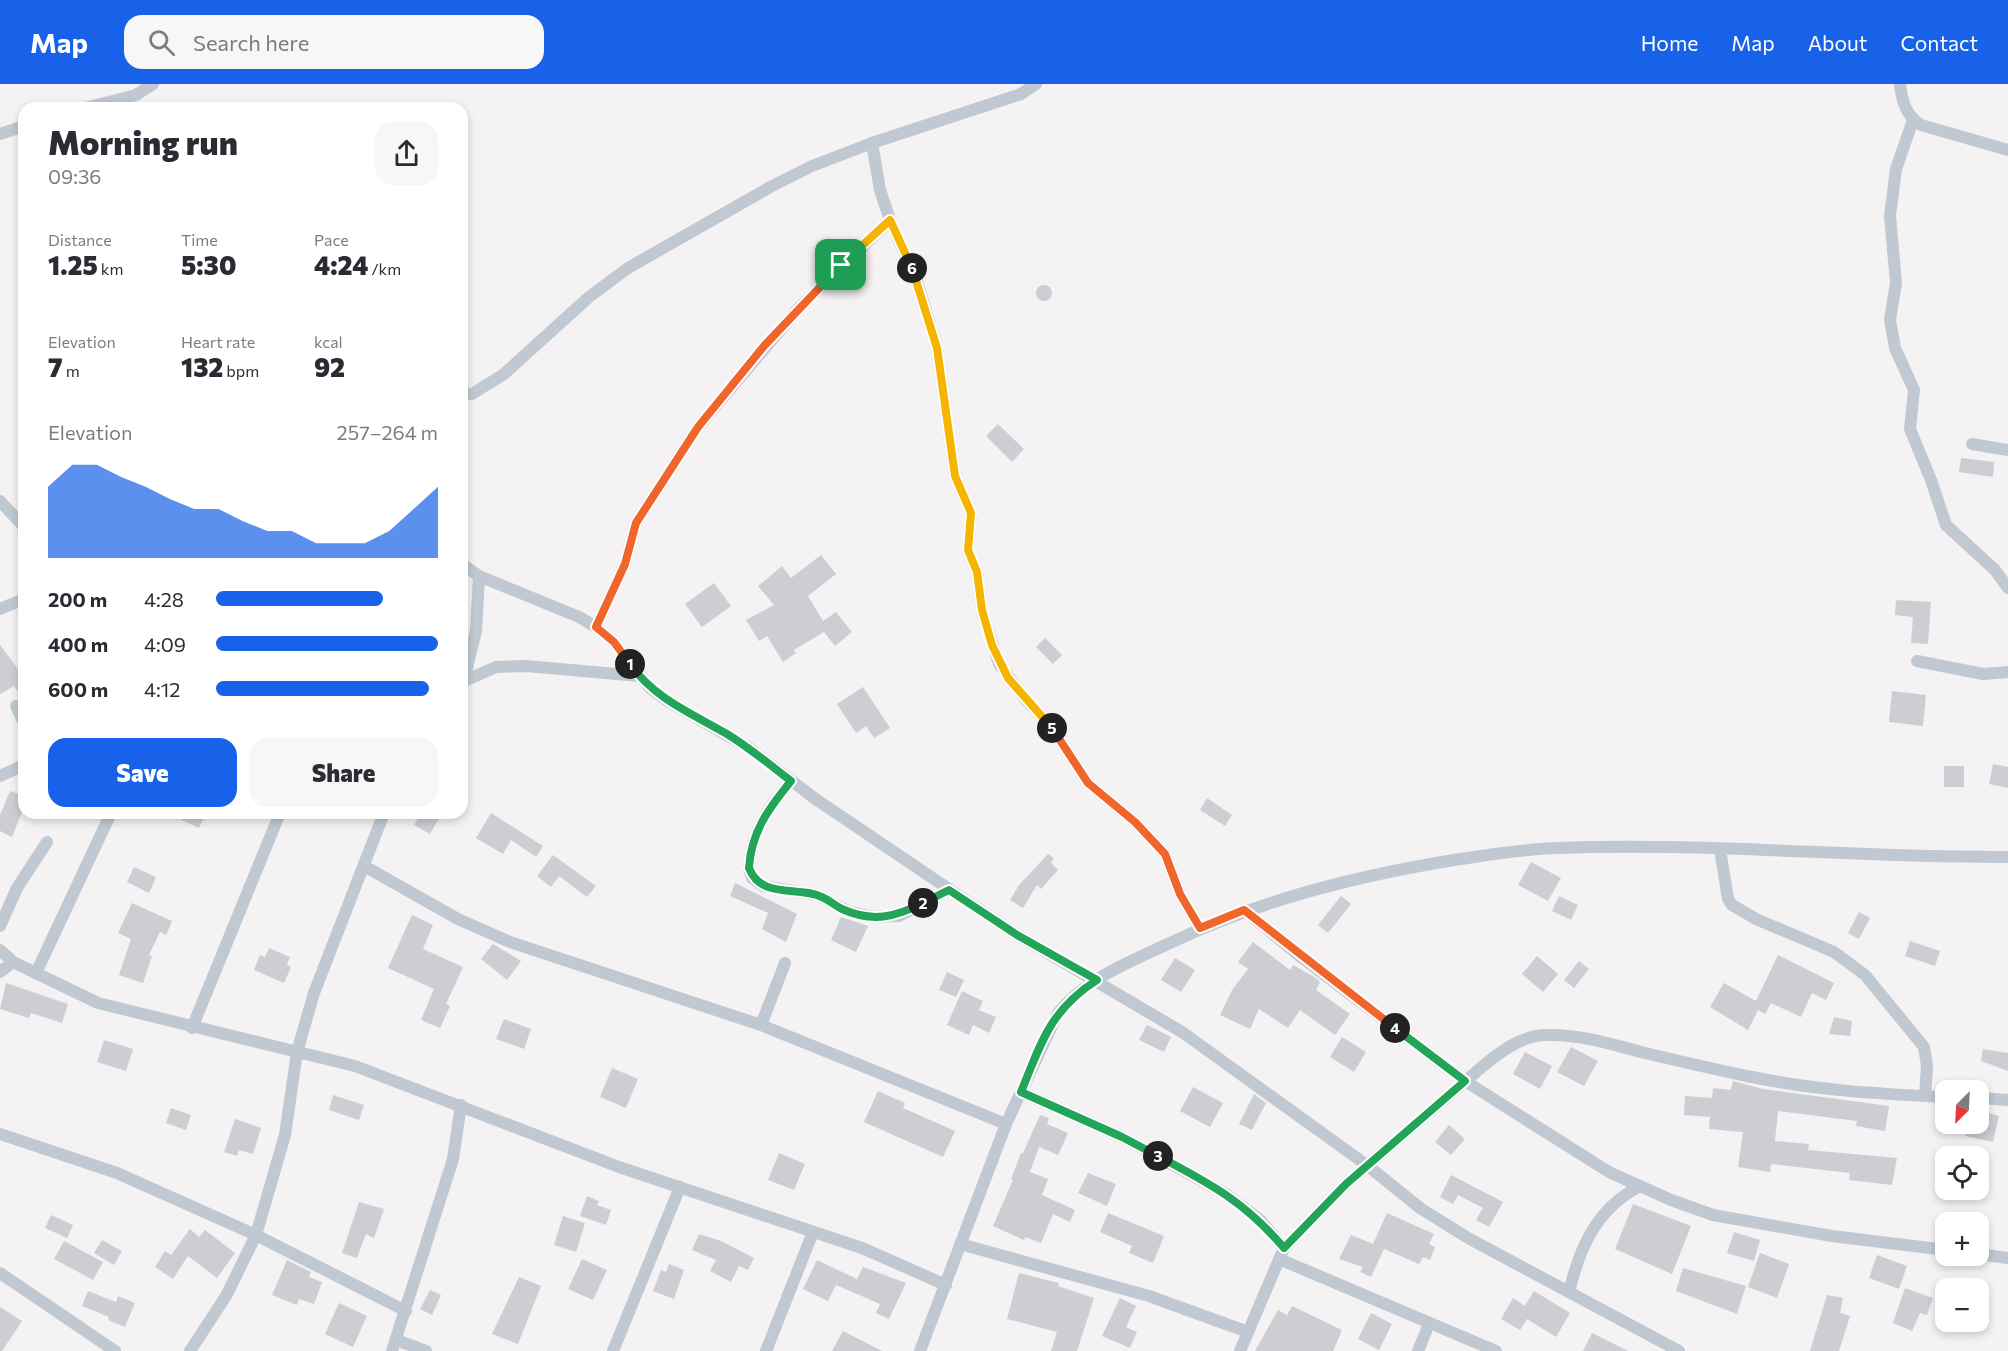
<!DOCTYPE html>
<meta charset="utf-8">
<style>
:root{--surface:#fff;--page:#f7f7f7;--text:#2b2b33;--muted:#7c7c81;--accent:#1762e9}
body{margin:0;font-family:Commissioner,sans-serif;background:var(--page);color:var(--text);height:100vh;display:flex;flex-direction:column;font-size:22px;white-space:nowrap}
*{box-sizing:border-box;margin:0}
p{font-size:20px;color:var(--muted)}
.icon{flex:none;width:33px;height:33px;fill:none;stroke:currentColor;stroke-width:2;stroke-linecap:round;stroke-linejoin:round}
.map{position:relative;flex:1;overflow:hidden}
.drawer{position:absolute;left:18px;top:18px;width:450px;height:717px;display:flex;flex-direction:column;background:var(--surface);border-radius:18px;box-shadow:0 3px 9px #0003}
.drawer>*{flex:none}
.needle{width:39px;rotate:204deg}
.tools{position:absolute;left:1935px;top:996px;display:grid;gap:12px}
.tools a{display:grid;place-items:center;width:54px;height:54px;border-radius:12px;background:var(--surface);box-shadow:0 3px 9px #0003;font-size:30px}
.pin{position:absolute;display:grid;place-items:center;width:51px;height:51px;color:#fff;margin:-26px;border-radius:12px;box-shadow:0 3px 9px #0006}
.km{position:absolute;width:30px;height:30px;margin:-15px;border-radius:50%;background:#222;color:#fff;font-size:16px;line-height:30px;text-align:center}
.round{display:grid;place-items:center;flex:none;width:63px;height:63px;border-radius:18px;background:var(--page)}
.overview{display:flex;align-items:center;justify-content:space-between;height:102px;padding:0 30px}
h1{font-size:33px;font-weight:800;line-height:45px}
.stats{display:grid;grid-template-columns:repeat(3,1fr);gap:9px;height:102px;padding:6px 30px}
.stats div{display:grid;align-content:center}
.stats b{font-size:26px;font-weight:800}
.stats small{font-size:16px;font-weight:400}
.stats p{font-size:16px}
.chart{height:168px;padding:12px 30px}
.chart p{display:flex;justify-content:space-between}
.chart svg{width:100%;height:108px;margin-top:6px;fill:var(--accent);opacity:.7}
.cta{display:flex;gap:12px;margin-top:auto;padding:12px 30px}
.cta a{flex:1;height:69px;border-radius:18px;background:var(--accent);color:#fff;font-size:24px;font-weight:800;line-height:69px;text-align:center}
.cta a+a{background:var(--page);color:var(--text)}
ul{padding:0 30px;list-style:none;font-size:20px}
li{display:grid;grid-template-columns:96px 72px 1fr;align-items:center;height:45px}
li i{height:15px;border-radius:8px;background:var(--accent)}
header{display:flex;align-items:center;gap:36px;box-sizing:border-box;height:84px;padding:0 30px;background:var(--accent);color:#fff}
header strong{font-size:28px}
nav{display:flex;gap:33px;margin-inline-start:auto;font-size:21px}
.search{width:420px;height:54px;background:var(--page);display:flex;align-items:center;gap:15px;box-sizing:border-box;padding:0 21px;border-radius:18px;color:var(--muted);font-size:22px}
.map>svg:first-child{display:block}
</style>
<header>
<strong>Map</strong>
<div class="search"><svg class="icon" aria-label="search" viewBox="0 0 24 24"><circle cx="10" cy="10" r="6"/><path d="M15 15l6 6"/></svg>Search here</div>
<nav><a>Home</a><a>Map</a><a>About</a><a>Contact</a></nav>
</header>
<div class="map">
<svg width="2008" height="1267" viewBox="0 0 2008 1267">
<rect width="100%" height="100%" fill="#f4f2f2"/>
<g fill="#ccced4">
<circle cx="1044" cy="209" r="8"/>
<polygon points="998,340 1024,365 1012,378 986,352"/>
<polygon points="1961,374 1994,378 1993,393 1959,388"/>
<polygon points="821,471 836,490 808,512 823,537 836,528 852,548 835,562 824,548 794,566 796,569 783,578 767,552 759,557 746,536 774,521 758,502 782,482 791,494"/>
<polygon points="714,499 731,522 702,543 685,520"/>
<polygon points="1896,516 1931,518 1928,560 1911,559 1913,533 1895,531"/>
<polygon points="1045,554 1062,571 1053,580 1036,563"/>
<polygon points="0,561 24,593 24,616 14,602 0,610"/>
<polygon points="863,603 890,644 874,654 866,642 856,649 837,620"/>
<polygon points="1892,607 1926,611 1923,642 1889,638"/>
<polygon points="1993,680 2008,683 2008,704 1989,700"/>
<rect x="1944" y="682" width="20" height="21"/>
<polygon points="10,707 24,712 24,723 12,753 0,747 0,731"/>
<polygon points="1207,714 1232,731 1225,742 1200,726"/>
<polygon points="167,729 206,729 199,744"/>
<polygon points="421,729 442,729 430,750 414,741"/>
<polygon points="491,729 543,762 536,773 511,756 503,770 476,754"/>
<polygon points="1048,770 1054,774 1051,779 1058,786 1041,805 1037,801 1023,824 1010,816 1019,801"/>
<polygon points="553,771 596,802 587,813 559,792 551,803 537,792"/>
<polygon points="1531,778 1561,794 1548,817 1518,801"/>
<polygon points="134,783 156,793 149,809 127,798"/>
<polygon points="735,799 797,830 786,858 762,845 768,829 730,812"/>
<polygon points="1341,812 1351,820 1328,849 1318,841"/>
<polygon points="1559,812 1578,821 1571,836 1552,827"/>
<polygon points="132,819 172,837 166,851 160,848 149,871 152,872 143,899 119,891 131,855 118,849"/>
<polygon points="1859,828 1870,834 1859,855 1848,849"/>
<polygon points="412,831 433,841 423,865 463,883 446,920 450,922 440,944 421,936 434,905 388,884"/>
<polygon points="841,833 868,842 856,868 831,856"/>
<polygon points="1910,857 1940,867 1935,882 1905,872"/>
<polygon points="1253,858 1290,886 1293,881 1316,894 1320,898 1316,906 1350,930 1335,951 1300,926 1288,944 1259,925 1250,945 1220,931 1232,906 1248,885 1238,878"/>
<polygon points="493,860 521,877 507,896 481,875"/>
<polygon points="269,864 290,873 287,881 291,883 284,899 254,886 260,871 265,873"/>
<polygon points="1778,871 1834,899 1826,916 1812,909 1801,933 1771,919 1765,930 1758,926 1748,946 1710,923 1724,899 1756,917"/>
<polygon points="1537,872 1558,890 1543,908 1522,890"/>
<polygon points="1175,874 1195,886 1181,908 1161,896"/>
<polygon points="1579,877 1589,885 1574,904 1564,896"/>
<polygon points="947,888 964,896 956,913 939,906"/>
<polygon points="6,899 68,920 62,939 31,929 29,934 0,925"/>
<polygon points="962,907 983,917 979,926 996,933 989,949 973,941 969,951 947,941"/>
<polygon points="1834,933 1852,937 1850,952 1829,950"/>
<polygon points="504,935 531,945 524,965 496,955"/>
<polygon points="1147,941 1171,953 1164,968 1139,956"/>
<polygon points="1342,953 1366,968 1354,988 1330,973"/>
<polygon points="104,956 133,965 126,987 97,978"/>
<polygon points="1571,963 1598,977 1584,1002 1557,988"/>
<polygon points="1983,965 2008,969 2008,987 1981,977"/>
<polygon points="1525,968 1552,982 1540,1005 1513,990"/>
<polygon points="612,984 638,995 626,1024 600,1013"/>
<polygon points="1733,997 1763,1005 1889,1022 1885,1047 1856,1042 1857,1037 1778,1027 1775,1057 1809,1060 1808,1066 1897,1074 1892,1101 1849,1096 1850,1089 1771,1080 1770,1088 1738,1083 1743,1048 1709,1045 1710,1033 1684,1031 1685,1012 1712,1014 1713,1004 1731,1006"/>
<polygon points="1193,1003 1223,1019 1210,1043 1180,1027"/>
<polygon points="878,1007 905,1019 903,1024 955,1047 943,1073 864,1038"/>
<polygon points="1254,1010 1266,1019 1252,1046 1239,1040"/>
<polygon points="333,1011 364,1021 359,1036 329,1026"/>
<polygon points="171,1024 191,1031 186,1046 166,1039"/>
<polygon points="1985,1028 1999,1032 1993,1058 1965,1052 1968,1040 1983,1037"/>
<polygon points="1040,1031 1049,1034 1047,1040 1068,1049 1058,1071 1039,1063 1030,1088 1048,1095 1042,1111 1075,1126 1070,1138 1053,1130 1041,1159 1025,1153 1024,1156 993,1142 1013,1096 1011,1095 1021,1069 1023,1069"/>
<polygon points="235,1035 261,1044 253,1070 239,1066 237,1072 224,1068"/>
<polygon points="1449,1041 1465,1055 1451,1071 1435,1058"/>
<polygon points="779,1069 805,1080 794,1106 768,1096"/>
<polygon points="1088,1089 1116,1100 1107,1122 1078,1109"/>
<polygon points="1451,1091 1503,1118 1489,1143 1476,1136 1483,1124 1458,1111 1453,1120 1440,1113"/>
<polygon points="587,1112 599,1117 597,1121 611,1126 606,1141 580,1132"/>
<polygon points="359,1118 384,1125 374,1154 366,1150 357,1174 342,1169"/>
<polygon points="1633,1120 1691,1142 1672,1190 1615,1165"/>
<polygon points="1108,1129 1164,1152 1153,1179 1129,1169 1132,1162 1100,1148"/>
<polygon points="1387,1129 1434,1150 1429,1160 1435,1163 1430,1176 1423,1173 1419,1180 1384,1165 1371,1193 1360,1188 1363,1183 1339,1175 1351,1151 1373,1160"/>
<polygon points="51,1131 73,1141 67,1154 45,1144"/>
<polygon points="563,1132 585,1139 576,1168 554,1161"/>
<polygon points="190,1145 199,1153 205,1146 235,1169 217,1194 188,1172 173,1195 155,1183 165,1167 171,1171"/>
<polygon points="1734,1148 1760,1156 1754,1177 1727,1169"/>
<polygon points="699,1150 721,1157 754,1174 748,1186 739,1182 731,1198 710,1187 716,1176 692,1166"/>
<polygon points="102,1156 122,1167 114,1181 94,1169"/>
<polygon points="64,1157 103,1178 93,1196 54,1175"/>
<polygon points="1760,1169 1789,1180 1777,1214 1748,1203"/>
<polygon points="1877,1171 1907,1182 1899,1205 1869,1194"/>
<polygon points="582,1175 607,1186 593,1216 568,1205"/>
<polygon points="287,1176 311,1188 309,1193 322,1198 314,1220 299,1215 297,1221 272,1211"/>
<polygon points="817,1176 857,1195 863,1183 906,1199 889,1235 876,1229 880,1220 836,1201 828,1217 803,1205"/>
<polygon points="669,1180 684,1186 674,1215 653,1207 661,1186 666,1188"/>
<polygon points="1683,1184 1746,1202 1737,1230 1676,1207"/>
<polygon points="1019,1189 1059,1199 1058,1202 1094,1214 1077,1267 1051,1267 1057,1248 1007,1235"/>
<polygon points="519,1193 541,1202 518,1260 492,1250"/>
<polygon points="1905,1204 1933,1214 1927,1231 1920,1229 1912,1247 1893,1239"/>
<polygon points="430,1206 441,1211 432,1231 420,1225"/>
<polygon points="88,1207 116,1218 118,1212 135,1219 125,1243 108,1236 109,1233 82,1222"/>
<polygon points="1534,1207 1570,1229 1556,1253 1527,1235 1520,1246 1501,1235 1513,1214 1525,1222"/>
<polygon points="1827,1211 1843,1214 1840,1229 1850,1232 1839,1267 1810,1267"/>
<polygon points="1120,1214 1136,1222 1126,1243 1137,1248 1130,1264 1102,1252"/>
<polygon points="339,1219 367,1232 353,1263 325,1250"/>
<polygon points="1292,1222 1342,1246 1333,1267 1255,1267 1278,1226 1287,1231"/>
<polygon points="0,1223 22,1237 2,1267 0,1267"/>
<polygon points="1371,1229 1392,1240 1379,1266 1358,1255"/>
<polygon points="843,1247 882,1267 832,1267"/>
<polygon points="1592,1249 1628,1267 1583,1267"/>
</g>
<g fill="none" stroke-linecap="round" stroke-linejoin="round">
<g stroke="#c0c8d1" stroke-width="12">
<path d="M 1900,0 C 1902,17 1906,32 1921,41 L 2008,66"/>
<polyline points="85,24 136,11 153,0"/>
<polyline points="1913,36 1896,85 1890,132 1896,199 1890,236 1895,264 1914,306 1910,345 1931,396 1946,441 1995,486 2008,504"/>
<polyline points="0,50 24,42"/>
<polyline points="872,59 880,106 890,136 917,197 937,264 955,392 971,429 968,467 977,488 982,527 999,580 1026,616 1049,640 1088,699 1135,738 1165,770 1180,810 1200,844"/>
<polyline points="462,310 472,310 504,290 589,213 628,184 772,102 812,82 872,59 1021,10 1036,0"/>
<polyline points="1972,360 2008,366"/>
<polyline points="0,417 24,443"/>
<polyline points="462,480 479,492 579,533 596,543 614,558 650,604 666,616 749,664 814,714 1017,851 1182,948 1368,1082 1420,1124 1468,1154 1679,1267"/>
<polyline points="0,525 24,515"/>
<polyline points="596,543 625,480 636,439 698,343 800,223 890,136"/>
<polyline points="1917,577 1983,590 2008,588"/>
<polyline points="464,596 476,547 479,492"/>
<polyline points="462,598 496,583 526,582 639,592"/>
<polyline points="16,622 24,639"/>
<polyline points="0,692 24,681"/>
<path d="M 791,697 C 768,724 751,748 749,784 L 752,794 L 763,802 L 817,811 L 848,827 L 872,833 L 899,832 L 949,806"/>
<polyline points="1720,765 1728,815 1732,821 1756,835 1834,868 1865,891 1924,963 1927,982 1925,1012"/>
<polyline points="364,782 458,835 510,858 761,941 1006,1040"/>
<polyline points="1244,826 1301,873 1465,997 1609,1088 1671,1116 1713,1131 1832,1152 1946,1166"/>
<polyline points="0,842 17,804 47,758"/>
<polyline points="0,866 13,878 98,919 355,982 619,1083 862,1164 946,1201"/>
<polyline points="0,888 13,878"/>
<polyline points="36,889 111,729"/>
<polyline points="761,941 785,879"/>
<polyline points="192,944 280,729"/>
<polyline points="1021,1008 1122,1053 1226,1110 1260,1136 1284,1164"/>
<polyline points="1978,1014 2008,1016"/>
<polyline points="0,1050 117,1089 256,1151 406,1227"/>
<polyline points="960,1160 1149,1212 1248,1248"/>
<polyline points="1978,1170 2008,1174"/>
<polyline points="1279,1175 1496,1267"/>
<polyline points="0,1189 115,1267"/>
<path d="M 1569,1208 C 1580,1163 1596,1125 1640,1102"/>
<polyline points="396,1256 426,1267"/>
<polyline points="190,1267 226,1212 256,1151 285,1051 297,968 314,909 384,729"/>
<polyline points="392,1267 453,1075 461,1021"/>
<polyline points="613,1267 680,1103"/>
<polyline points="766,1267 813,1148"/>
<path d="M 920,1267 L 1006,1040 L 1058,929 C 1085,895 1131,877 1170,859 C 1260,816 1356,792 1454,776 C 1488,771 1523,765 1557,764 C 1708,758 1858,774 2008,773"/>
<path d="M 1240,1267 L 1284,1164 L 1346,1100 L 1483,982 C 1501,967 1523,951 1547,951 C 1581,950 1613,961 1645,969 C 1679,977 1713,985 1747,992 C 1813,1006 1878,1010 1946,1013"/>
<polyline points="1418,1267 1429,1240"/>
</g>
</g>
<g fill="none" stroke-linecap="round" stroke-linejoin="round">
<g stroke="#fff" stroke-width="12">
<polyline id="split-1" points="630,580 614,558 596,543 625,480 636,439 698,343 764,262 841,181"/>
</g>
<g stroke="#fff" stroke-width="12">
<path id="split-2" d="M 630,580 C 655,615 691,629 727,650 C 750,664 770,681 791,697 C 769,724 751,748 749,784 C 760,812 789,804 813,810 C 825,812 832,820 842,825 C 873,839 895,833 923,819"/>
</g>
<g stroke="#fff" stroke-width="12">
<path id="split-3" d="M 923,819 L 949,806 L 1017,851 L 1097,896 C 1050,926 1041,959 1021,1008 L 1122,1053 L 1158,1072"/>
</g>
<g stroke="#fff" stroke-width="12">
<path id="split-4" d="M 1158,1072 C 1211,1100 1245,1118 1284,1164 L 1346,1100 L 1465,997 L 1395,944"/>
</g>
<g stroke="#fff" stroke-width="12">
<polyline id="split-5" points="1052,644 1088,699 1135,738 1165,770 1180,810 1200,844 1244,826 1395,944"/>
</g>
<g stroke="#fff" stroke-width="12">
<polyline id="split-6" points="912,184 937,264 955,392 971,429 968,466 977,488 982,526 992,561 1008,594 1052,644"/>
</g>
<g stroke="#fff" stroke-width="12">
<polyline id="split-7" points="841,181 890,136 912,184"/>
</g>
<use href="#split-1" stroke="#f0652b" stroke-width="8"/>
<use href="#split-2" stroke="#22a559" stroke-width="8"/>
<use href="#split-3" stroke="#22a559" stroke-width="8"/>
<use href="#split-4" stroke="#22a559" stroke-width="8"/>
<use href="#split-5" stroke="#f0652b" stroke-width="8"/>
<use href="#split-6" stroke="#f5b400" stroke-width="8"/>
<use href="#split-7" stroke="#f5b400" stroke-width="8"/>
</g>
</svg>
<div class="tools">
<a><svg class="needle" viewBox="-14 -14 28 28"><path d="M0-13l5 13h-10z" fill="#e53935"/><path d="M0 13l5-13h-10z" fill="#7c7c81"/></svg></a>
<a><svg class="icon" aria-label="locate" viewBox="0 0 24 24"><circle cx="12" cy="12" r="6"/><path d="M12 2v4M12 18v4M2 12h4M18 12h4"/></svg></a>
<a>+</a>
<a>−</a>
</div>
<div class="pin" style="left:841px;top:181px;background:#1e9e55"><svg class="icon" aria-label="arrive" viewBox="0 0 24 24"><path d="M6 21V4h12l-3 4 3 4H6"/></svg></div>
<b class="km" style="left:630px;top:580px">1</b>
<b class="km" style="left:923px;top:819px">2</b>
<b class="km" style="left:1158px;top:1072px">3</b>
<b class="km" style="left:1395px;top:944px">4</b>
<b class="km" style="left:1052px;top:644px">5</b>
<b class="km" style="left:912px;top:184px">6</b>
<section class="drawer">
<div class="overview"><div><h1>Morning run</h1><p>09:36</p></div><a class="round"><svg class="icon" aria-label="share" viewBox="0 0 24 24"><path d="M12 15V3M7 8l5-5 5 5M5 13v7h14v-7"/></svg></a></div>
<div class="stats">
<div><p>Distance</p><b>1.25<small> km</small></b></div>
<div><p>Time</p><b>5:30</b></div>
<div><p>Pace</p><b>4:24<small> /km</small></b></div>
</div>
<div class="stats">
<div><p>Elevation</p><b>7<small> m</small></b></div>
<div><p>Heart rate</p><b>132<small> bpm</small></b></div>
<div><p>kcal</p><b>92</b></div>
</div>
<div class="chart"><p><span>Elevation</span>257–264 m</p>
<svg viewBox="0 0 160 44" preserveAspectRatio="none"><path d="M0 44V15L10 6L20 6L30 11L40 15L50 20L60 24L70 24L80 29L90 33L100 33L110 38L120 38L130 38L140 33L150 24L160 15V44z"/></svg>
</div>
<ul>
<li><b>200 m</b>4:28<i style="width:75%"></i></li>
<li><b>400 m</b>4:09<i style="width:100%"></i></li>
<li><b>600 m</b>4:12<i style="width:96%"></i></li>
</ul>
<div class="cta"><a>Save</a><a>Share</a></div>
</section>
</div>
